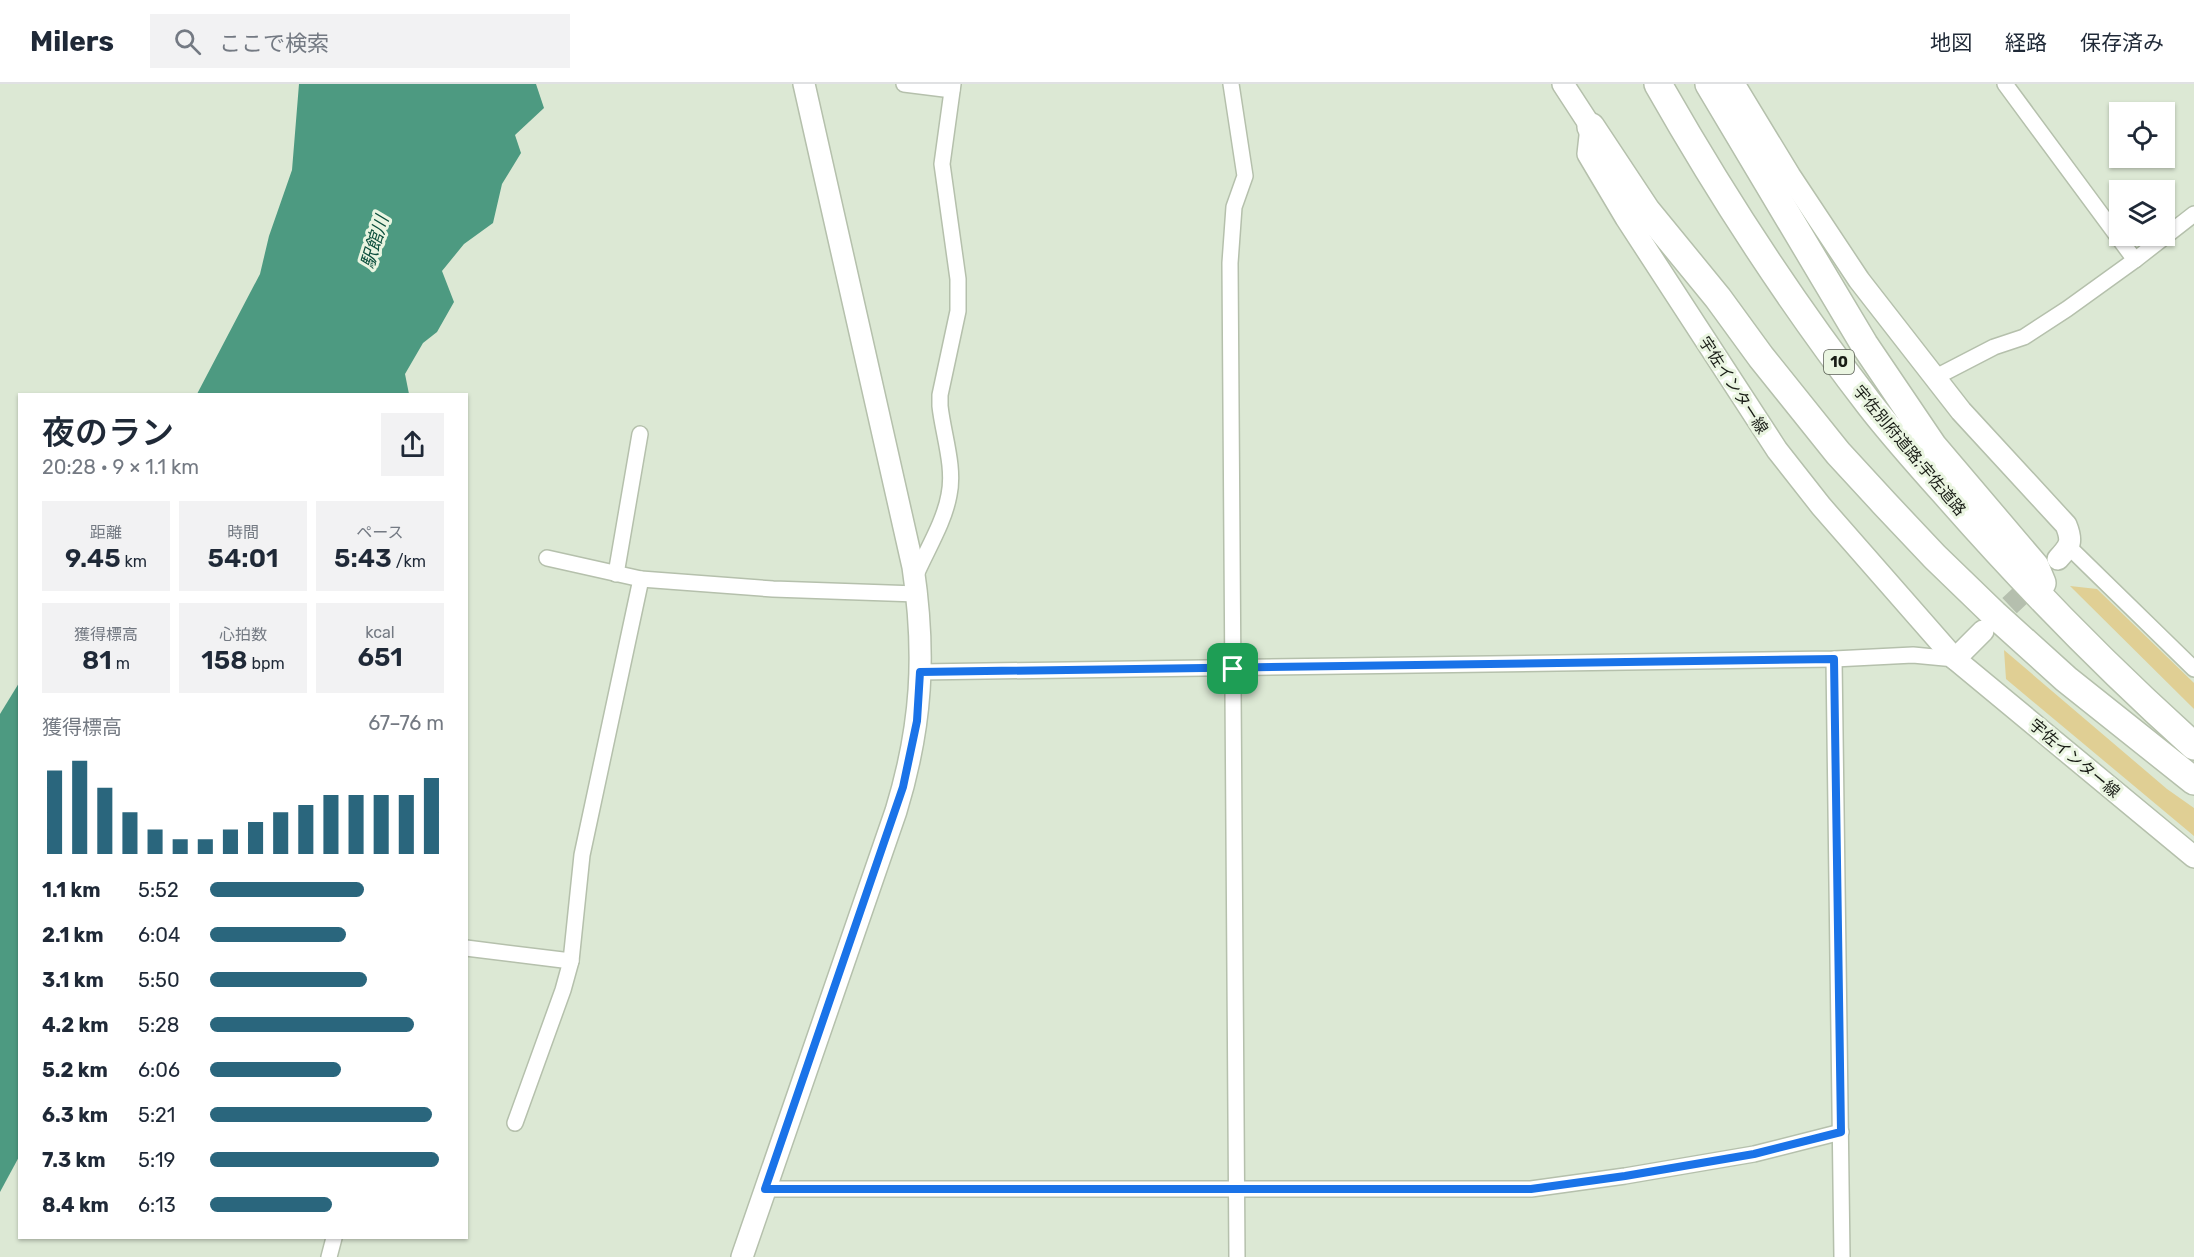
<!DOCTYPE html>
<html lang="ja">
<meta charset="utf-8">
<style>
:root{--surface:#fff;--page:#f2f2f3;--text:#1f2937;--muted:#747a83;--line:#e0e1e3;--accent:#2a667d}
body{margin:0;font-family:Rubik,"Noto Sans JP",sans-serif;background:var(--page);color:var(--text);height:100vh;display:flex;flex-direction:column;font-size:22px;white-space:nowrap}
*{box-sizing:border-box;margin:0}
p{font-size:20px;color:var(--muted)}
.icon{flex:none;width:33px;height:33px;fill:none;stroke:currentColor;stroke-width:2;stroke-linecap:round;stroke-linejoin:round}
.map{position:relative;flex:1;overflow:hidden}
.panel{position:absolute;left:18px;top:309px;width:450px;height:846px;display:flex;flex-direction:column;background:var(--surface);border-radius:0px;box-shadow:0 2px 4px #0004}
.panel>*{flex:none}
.buttons{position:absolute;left:2109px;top:18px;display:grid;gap:12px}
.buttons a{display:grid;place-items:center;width:66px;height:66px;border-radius:0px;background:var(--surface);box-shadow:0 2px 4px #0004;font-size:30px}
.pin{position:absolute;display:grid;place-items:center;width:51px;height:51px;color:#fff;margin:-26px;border-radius:12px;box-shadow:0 3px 9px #0006}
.round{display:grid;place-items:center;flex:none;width:63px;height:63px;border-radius:0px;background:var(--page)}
.overview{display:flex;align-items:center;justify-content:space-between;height:102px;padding:0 24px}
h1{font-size:33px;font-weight:600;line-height:45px}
.figures{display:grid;grid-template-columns:repeat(3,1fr);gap:9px;height:102px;padding:6px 24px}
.figures div{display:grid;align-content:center;border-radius:0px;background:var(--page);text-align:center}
.figures b{font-size:26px;font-weight:600}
.figures small{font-size:16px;font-weight:400}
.figures p{font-size:16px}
.chart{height:168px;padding:12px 24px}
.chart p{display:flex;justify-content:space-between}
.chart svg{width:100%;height:108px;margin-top:6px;stroke:var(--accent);stroke-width:6}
ul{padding:0 24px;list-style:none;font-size:20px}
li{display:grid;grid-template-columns:96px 72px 1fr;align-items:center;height:45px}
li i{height:15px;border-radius:8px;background:var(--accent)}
header{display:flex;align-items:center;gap:36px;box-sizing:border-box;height:84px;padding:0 30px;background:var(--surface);border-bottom:2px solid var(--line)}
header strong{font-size:28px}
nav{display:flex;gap:33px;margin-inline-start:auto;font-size:21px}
.search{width:420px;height:54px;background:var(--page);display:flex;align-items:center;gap:15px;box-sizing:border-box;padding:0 21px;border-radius:0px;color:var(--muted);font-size:22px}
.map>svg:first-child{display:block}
</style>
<header>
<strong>Milers</strong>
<div class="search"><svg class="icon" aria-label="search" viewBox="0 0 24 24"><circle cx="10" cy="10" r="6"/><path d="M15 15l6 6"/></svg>ここで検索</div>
<nav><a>地図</a><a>経路</a><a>保存済み</a></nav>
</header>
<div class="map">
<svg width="2194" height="1173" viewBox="0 0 2194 1173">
<rect width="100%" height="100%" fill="#dce8d4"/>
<g fill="#e0cf94">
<polygon points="2070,502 2097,505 2194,599 2194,625"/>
<polygon points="2004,566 2167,705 2194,724 2194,752 2006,595"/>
</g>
<g fill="#4d9a81">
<polygon points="299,0 536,0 544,24 515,51 521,69 502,100 493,139 464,160 442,187 454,218 437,248 423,259 405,290 409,310 197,310 260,190 269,152 292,86"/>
<polygon points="19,599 20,1071 0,1108 0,630"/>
</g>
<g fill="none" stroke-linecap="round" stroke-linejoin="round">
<polyline stroke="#b5bfae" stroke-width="21" stroke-dasharray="21 10" stroke-linecap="butt" points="1987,543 2041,492"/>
<g stroke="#b5c0ac" stroke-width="18">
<g id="street">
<polyline points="904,0 952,6"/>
<polyline points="1231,0 1245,92 1234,123 1230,179 1237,1173"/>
<polyline points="2005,0 2135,176"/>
<polyline points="1936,293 1994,263 2024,253 2067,225 2135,176 2194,130"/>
<polyline points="2069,463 2194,585"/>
<polyline points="547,474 641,495 773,505 917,510"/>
<polyline points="616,490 640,350"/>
<path d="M 915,493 C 926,467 944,439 949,411 C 955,383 943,350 940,322 L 940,311 L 958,227 L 958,195 L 942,80 L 953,0"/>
<polyline points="1834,575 1842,1173"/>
<polyline points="920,588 1834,575 1913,571 1955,575"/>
<polyline points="466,864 571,877"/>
<polyline points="515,1039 563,906 571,877 582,771 641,495"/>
<polyline points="765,1105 1531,1105 1625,1092 1754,1070 1841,1048"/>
<polyline points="329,1173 334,1154"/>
</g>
</g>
<g stroke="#b5c0ac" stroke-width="24">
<g id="secondary">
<polyline points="1563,0 1591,43 1588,70 1626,134 1777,366 1821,422 1955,575 2194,773"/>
<path d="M 1734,0 L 1790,92 L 1859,196 L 1961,327 L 2066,441 C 2073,458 2070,462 2058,475"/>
<polyline points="1955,575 1983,547"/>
<path d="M 742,1173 L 896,727 C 922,642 926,570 913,483 L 804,0"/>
</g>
</g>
<g stroke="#b5c0ac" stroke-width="30">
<g id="highway">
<path d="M 1658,0 C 1721,111 1792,220 1870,321 C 1894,352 1920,381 1946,410 C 2024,499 2106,583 2194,662"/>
<polyline points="1709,0 1864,260 1933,362 2035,482 2042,499"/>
<polyline points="1591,43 1646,126 1718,214 1761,273 1838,369 1884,419 1935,473 1994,530 2066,595 2194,697"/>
</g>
</g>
<use href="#street" stroke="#fff" stroke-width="15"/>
<use href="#secondary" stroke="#fff" stroke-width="21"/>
<use href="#highway" stroke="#fff" stroke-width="27"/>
</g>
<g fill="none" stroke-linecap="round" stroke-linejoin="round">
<g stroke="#fff" stroke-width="12">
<polygon id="route" points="1834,575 1841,1048 1754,1070 1625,1092 1531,1105 765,1105 903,703 917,637 920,588"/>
</g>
<use href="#route" stroke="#1a73e8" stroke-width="8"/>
</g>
<g text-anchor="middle" stroke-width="6" stroke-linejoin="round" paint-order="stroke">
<rect fill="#eaf5e1" stroke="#585e53" stroke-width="1.5" x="1824" y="266" width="30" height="24" rx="4.5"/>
<g font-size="15" font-weight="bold" fill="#191d16">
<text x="1839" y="283">10</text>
</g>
<g font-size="16" fill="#191d16" stroke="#eaf5e1">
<text transform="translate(1734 301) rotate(57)" y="6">宇佐インター線</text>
<text transform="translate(1910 366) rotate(50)" y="6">宇佐別府道路;宇佐道路</text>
<text transform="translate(2075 674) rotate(40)" y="6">宇佐インター線</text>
</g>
<g font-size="18" font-style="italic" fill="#0d4f3d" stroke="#eaf5e1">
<text transform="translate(375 158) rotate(-73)" y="6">駅館川</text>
</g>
</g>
</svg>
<div class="buttons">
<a><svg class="icon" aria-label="locate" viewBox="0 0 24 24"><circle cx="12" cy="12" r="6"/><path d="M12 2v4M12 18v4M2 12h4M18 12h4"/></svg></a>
<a><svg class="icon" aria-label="layers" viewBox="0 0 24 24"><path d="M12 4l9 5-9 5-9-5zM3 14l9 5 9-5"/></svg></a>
</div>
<div class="pin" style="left:1233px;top:585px;background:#1e9e55"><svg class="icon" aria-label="arrive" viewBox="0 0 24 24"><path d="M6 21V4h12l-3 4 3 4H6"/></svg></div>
<section class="panel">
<div class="overview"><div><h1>夜のラン</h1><p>20:28 · 9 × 1.1 km</p></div><a class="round"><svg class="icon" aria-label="share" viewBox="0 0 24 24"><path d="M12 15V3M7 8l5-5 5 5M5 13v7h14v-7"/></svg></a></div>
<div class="figures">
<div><p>距離</p><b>9.45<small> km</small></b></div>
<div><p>時間</p><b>54:01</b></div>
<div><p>ペース</p><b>5:43<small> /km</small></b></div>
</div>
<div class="figures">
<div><p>獲得標高</p><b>81<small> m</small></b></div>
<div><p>心拍数</p><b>158<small> bpm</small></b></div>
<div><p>kcal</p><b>651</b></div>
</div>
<div class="chart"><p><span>獲得標高</span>67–76 m</p>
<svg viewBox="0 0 160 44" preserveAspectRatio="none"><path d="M5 44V10M15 44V6M25 44V17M35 44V27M45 44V34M55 44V38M65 44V38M75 44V34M85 44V31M95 44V27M105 44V24M115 44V20M125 44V20M135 44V20M145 44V20M155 44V13"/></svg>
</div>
<ul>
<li><b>1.1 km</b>5:52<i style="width:66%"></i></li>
<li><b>2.1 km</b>6:04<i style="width:58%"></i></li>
<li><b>3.1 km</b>5:50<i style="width:67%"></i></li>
<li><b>4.2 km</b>5:28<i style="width:87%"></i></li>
<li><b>5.2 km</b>6:06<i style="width:56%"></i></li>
<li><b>6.3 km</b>5:21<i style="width:95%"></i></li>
<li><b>7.3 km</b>5:19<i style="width:98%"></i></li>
<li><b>8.4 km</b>6:13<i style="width:52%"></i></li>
</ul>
</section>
</div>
